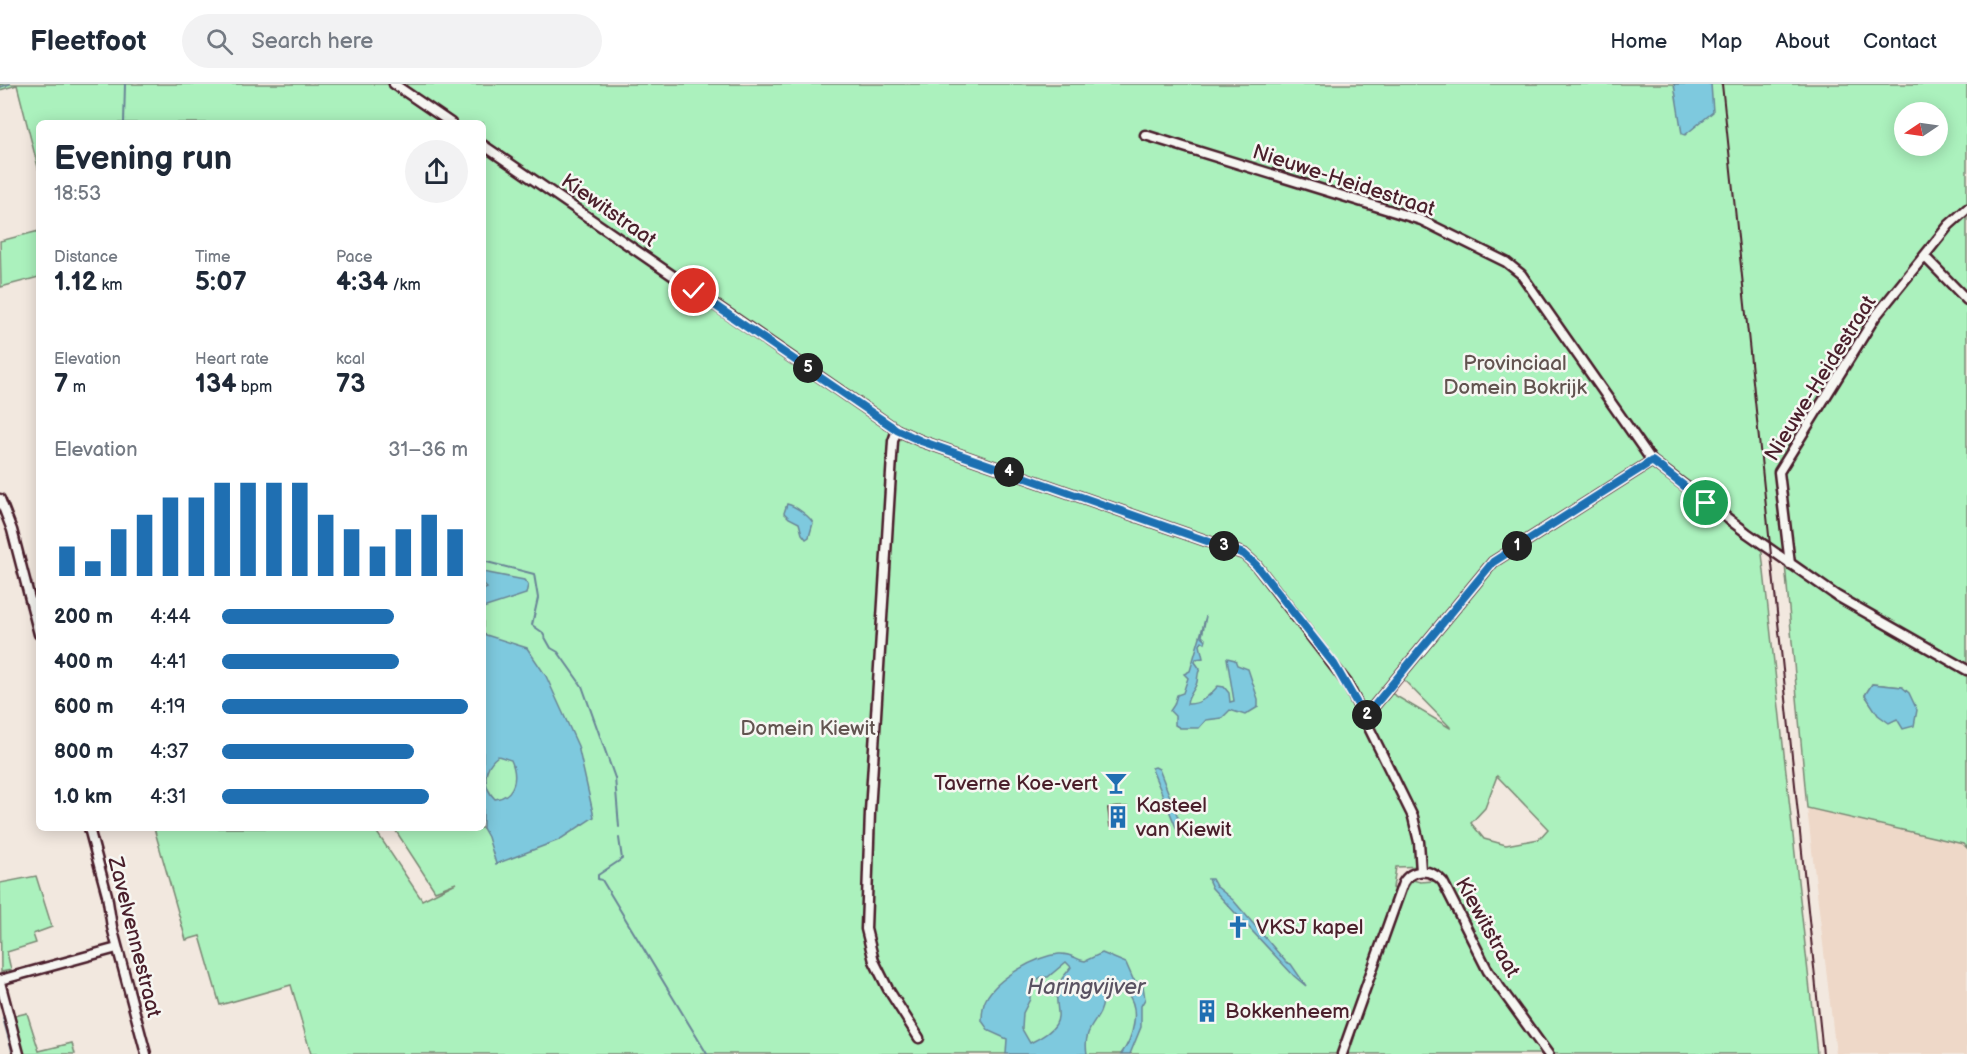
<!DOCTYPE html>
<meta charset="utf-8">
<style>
:root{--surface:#fff;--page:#f2f2f3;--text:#1f2937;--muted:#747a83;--line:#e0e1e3;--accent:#1f6fb2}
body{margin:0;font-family:"Balsamiq Sans",sans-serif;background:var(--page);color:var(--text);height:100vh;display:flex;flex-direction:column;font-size:22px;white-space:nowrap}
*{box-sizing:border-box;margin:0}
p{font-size:20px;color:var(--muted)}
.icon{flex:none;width:33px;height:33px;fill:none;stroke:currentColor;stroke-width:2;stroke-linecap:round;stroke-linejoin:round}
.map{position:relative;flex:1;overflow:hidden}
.panel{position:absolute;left:36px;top:36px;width:450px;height:711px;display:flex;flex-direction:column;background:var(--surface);border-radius:9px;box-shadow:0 3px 15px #0003}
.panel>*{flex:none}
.needle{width:39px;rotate:257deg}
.controls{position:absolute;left:1894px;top:18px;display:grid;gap:12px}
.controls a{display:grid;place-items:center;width:54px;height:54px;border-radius:50%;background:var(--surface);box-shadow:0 3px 15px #0003;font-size:30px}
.pin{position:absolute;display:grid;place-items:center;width:51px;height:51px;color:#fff;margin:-26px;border:3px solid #fff;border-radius:50%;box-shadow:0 2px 6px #0007}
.km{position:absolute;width:30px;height:30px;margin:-15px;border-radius:50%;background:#222;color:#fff;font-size:16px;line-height:30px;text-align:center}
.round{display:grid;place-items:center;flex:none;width:63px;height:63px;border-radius:32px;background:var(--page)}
.summary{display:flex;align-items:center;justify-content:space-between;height:102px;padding:0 18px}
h1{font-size:33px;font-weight:700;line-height:45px}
.figures{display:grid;grid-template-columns:repeat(3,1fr);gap:9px;height:102px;padding:6px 18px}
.figures div{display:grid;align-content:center}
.figures b{font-size:26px;font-weight:700}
.figures small{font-size:16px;font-weight:400}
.figures p{font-size:16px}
.chart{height:168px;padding:12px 18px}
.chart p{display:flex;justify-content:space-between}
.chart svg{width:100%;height:108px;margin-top:6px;stroke:var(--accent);stroke-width:6}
ul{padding:0 18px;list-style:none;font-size:20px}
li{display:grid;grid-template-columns:96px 72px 1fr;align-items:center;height:45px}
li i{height:15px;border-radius:8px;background:var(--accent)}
header{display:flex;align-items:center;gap:36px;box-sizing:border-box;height:84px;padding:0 30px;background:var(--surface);border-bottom:2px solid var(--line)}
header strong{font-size:28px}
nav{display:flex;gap:33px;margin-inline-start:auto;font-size:21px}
.search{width:420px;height:54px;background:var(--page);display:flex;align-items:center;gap:15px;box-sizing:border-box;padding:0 21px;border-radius:33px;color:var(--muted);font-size:22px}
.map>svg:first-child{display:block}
</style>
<header>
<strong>Fleetfoot</strong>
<div class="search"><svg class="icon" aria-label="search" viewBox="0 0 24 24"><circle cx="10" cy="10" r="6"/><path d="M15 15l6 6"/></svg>Search here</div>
<nav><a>Home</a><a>Map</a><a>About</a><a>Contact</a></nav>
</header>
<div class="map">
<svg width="1967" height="970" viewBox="0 0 1967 970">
<rect width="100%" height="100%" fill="#f2e8df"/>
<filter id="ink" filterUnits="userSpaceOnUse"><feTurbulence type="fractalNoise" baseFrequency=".0167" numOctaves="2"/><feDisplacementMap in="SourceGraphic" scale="12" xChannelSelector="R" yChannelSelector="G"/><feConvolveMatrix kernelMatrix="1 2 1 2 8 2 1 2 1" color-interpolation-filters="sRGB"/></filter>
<g filter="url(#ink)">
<polygon fill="#eed8c8" points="1807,724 1963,760 1967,764 1967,970 1836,970"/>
<g fill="#abf1bd" stroke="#7a8874" stroke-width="1.5" fill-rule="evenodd">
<path d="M 0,0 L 1967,0 L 1967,764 L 1963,760 L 1807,724 L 1784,469 L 1760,451 L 1817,970 L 1349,970 L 1355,951 L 1346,946 L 1338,970 L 311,970 L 291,901 L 220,921 L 200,852 L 186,856 L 154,744 L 374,744 L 422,816 L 456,799 L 435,807 L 394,744 L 483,744 L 483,39 L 39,39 L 39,87 L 17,1 L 0,6 ZM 1905,28 L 1938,28 L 1938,62 L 1905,62 ZM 1402,594 L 1450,643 L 1450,644 L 1391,609 ZM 1872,600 L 1902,603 L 1872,621 L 1865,611 ZM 1497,692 L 1548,745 L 1539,755 L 1506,761 L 1484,755 L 1471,739 L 1485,724 ZM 1426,782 L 1434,797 L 1420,798 L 1413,796 L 1403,809 L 1393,804 L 1396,783 Z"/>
<polygon points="39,147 39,193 1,203 0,157"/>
<polygon points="36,792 52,843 33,850 36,859 7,868 11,886 1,888 0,799"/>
<polygon points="27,929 39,967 72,959 75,970 24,970 14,932"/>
</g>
<g fill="#7ec9de" stroke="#698596" stroke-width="1.5" fill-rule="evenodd">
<polygon points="1674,0 1711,0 1713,28 1685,51 1682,50"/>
<path d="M 787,420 C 796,422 810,433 813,439 L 809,453 L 806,455 L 802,450 L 799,439 L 789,434 L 784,429 Z"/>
<polygon points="483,488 524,496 528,501 526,510 483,524 483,506 487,504 483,500"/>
<path d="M 1206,532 L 1202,552 L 1206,556 L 1205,559 L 1202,557 L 1200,561 L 1203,574 L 1196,575 L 1195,578 L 1200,585 C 1196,591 1199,594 1196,601 C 1193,608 1188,612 1187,620 C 1200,621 1210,611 1218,602 L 1224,603 L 1229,609 L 1230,618 L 1234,617 L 1227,574 L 1235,576 L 1237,581 L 1248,585 L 1258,615 L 1258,623 L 1245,631 L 1230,626 L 1222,634 L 1206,636 L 1199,644 L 1180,644 L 1175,641 L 1175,632 L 1170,627 L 1174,621 L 1177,611 L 1183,609 L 1188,594 L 1184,590 L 1190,587 Z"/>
<path d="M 483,550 L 527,564 L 546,592 L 578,662 L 594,733 L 559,756 L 496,780 L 488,753 L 483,744 ZM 498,672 L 511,676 C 518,692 516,712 495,715 C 482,702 483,683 498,672 Z"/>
<polygon points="1872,600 1902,603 1909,609 1917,626 1914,642 1903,645 1897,635 1889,639 1878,631 1865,611"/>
<polygon points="1155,683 1159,685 1183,746 1178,748 1153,688 1152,684"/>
<polygon points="1208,795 1212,795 1216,802 1233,816 1286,878 1291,880 1306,902 1294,892 1212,804"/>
<path d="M 1102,869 L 1126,879 L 1133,895 L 1143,902 L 1145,915 L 1141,922 L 1141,943 L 1130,970 L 1121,970 C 1133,955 1141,925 1127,909 L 1116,909 L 1103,917 C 1101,939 1082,941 1087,970 L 1006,970 L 1007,955 L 989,947 L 982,937 C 982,930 982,922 986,915 C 997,894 1037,872 1059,870 C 1073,869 1075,876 1085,877 ZM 1066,878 L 1071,883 C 1068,888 1062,893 1060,898 C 1048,928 1077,936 1030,959 L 1022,945 L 1023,929 L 1030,915 L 1030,906 L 1033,899 L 1041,893 L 1048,893 Z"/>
</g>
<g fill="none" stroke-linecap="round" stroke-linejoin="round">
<g stroke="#698596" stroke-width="2">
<polyline points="0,3 9,0"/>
<polyline points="124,39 125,0"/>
<polyline points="483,477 534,490 538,514 532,541 542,548 551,564 558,568 582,602 615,694 619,743"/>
<polyline points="619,754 622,775 598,791 598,795 602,796 707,970"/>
<polyline points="3,934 13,970"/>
</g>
</g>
<polygon fill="#e3b294" stroke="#4a1f2b" stroke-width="1.5" points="1127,723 1128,741 1110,743 1108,724"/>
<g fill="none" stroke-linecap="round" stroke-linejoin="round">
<g stroke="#4a1f2b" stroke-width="13">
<g id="minor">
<polyline points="394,0 451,39"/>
<polyline points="1145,51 1421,136 1506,178 1521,190 1652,377 1747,449 1837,512 1967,586"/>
<polyline points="483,61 897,346 921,357 1244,470 1256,481 1347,599 1413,733 1419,758 1421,787"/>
<polyline points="1925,173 1967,216"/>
<polyline points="897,346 893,357 870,728 866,845 874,877 888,905 919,954"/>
<polyline points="0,415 12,446 39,550"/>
<polyline points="1790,480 1779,388 1875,233 1949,141 1967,125"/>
<polyline points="1365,633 1493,478 1652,377"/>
<polyline points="89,744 107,811 112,843 146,970"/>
<polyline points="0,896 117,864"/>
<polyline points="0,898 19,970"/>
<path d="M 1342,970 L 1403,799 C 1412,784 1431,784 1443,798 L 1488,887 L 1548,970"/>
</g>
</g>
<use href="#minor" stroke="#f6f6f2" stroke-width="8"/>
<polyline stroke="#4a1f2b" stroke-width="2" points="1722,0 1823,970"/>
</g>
</g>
<g fill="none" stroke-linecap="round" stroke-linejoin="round" filter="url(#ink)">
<g stroke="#fff" stroke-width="12">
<polyline id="route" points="694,207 897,346 921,357 1244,470 1256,481 1334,580 1365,633 1493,478 1652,377 1706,419"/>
</g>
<use href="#route" stroke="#1f6fb2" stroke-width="8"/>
</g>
<defs>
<g id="bar-bare" transform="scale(1.8)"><path d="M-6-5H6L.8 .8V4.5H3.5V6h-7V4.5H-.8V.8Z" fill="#1f6fb2" stroke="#f6f6f2" stroke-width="2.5" paint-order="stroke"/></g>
<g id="building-bare" transform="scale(1.8)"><path d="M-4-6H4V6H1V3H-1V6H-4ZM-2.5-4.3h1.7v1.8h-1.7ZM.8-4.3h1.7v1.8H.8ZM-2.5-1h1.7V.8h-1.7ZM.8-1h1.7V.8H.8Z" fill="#1f6fb2" stroke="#f6f6f2" stroke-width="2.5" paint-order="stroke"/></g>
<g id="church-bare" transform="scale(1.8)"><path d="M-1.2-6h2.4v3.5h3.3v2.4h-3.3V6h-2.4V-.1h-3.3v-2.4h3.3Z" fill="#1f6fb2" stroke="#f6f6f2" stroke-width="2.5" paint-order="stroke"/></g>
</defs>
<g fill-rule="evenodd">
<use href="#bar-bare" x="1116" y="699"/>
<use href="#building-bare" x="1118" y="733"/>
<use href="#church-bare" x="1238" y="843"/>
<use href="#building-bare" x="1207" y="927"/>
</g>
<g text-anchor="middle" stroke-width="5" stroke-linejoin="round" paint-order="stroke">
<g font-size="21" fill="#4a1f2b" stroke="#f6f6f2">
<text transform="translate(1344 96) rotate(18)" y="7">Nieuwe-Heidestraat</text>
<text transform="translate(609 126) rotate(35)" y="7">Kiewitstraat</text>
<text transform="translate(1820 294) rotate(-58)" y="7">Nieuwe-Heidestraat</text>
<text transform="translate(1488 843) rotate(61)" y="7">Kiewitstraat</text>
<text transform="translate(135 853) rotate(76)" y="7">Zavelvennestraat</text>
</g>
<g font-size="21" fill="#625450" stroke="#f6f6f2">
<text x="1515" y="286">Provinciaal<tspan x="1515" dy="24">Domein Bokrijk</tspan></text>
<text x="808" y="651">Domein Kiewit</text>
</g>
<g font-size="21" fill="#4a1f2b" stroke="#f6f6f2" text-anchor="start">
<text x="1098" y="706" text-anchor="end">Taverne Koe-vert</text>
<text x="1136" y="728">Kasteel<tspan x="1136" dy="24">van Kiewit</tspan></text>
<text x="1256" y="850">VKSJ kapel</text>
<text x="1225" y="934">Bokkenheem</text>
</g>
<g font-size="22" font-style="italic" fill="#5a5261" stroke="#f6f6f2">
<text x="1086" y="910">Haringvijver</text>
</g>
</g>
</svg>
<div class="controls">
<a><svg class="needle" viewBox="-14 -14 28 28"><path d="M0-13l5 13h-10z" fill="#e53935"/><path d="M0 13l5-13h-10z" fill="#747a83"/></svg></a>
</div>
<div class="pin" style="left:1706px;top:419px;background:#1e9e55"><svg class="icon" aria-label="arrive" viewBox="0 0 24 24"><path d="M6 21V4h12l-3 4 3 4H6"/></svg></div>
<div class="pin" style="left:694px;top:207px;background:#d93025"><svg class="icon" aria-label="check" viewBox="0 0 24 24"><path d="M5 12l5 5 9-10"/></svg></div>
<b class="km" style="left:1517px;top:462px">1</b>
<b class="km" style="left:1367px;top:631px">2</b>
<b class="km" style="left:1224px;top:462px">3</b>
<b class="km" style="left:1009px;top:388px">4</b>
<b class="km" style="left:808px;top:284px">5</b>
<section class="panel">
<div class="summary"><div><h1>Evening run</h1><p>18:53</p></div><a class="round"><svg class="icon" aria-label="share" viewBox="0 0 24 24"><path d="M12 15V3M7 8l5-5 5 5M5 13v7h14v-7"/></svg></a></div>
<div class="figures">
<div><p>Distance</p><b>1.12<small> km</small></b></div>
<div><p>Time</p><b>5:07</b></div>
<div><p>Pace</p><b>4:34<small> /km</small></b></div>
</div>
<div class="figures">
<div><p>Elevation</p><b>7<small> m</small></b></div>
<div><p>Heart rate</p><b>134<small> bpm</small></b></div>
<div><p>kcal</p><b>73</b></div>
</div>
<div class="chart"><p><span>Elevation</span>31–36 m</p>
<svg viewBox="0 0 160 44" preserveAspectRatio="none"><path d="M5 44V32M15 44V38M25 44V25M35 44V19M45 44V12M55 44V12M65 44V6M75 44V6M85 44V6M95 44V6M105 44V19M115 44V25M125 44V32M135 44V25M145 44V19M155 44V25"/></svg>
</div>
<ul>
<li><b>200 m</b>4:44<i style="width:70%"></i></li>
<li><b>400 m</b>4:41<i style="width:72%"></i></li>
<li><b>600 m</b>4:19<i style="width:100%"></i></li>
<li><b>800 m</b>4:37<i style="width:78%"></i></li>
<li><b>1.0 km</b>4:31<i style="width:84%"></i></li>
</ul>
</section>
</div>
